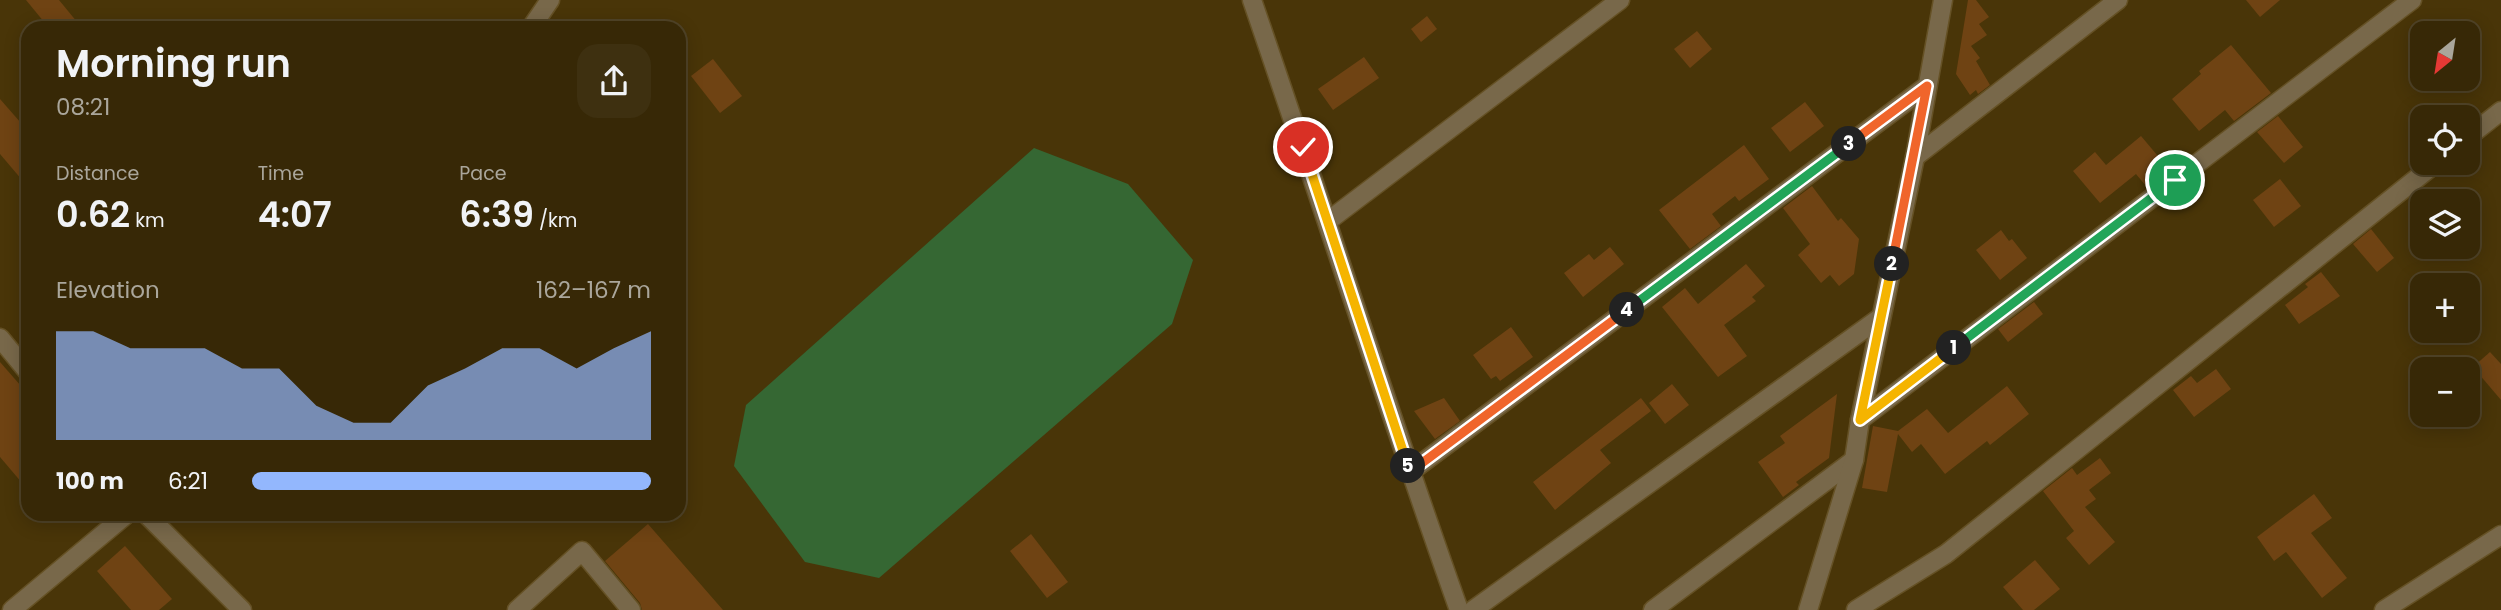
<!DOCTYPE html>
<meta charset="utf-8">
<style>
:root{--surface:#372806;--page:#3e3010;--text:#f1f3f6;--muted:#aaa69b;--line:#514428;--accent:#93b7fd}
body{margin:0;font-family:Poppins,sans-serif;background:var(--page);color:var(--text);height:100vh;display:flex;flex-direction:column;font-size:26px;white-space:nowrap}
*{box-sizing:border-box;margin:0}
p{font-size:23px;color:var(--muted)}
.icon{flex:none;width:38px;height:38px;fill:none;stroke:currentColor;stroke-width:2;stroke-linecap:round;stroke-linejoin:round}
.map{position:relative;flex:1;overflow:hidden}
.panel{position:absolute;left:21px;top:21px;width:665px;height:500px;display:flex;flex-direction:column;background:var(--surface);border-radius:21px;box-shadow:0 4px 18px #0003,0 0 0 2px var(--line)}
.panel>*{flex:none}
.needle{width:46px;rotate:210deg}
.fabs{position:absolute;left:2410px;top:21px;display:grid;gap:14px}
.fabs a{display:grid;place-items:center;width:70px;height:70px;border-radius:14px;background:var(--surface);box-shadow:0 4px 18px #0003,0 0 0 2px var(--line);font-size:35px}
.pin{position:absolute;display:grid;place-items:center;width:60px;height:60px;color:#fff;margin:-30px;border:4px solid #fff;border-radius:50%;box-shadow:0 2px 7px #0007}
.km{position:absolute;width:35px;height:35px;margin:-18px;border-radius:50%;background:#222;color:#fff;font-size:19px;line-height:35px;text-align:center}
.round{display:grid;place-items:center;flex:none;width:74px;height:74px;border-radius:21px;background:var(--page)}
.summary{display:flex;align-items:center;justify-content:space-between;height:119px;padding:0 35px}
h1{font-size:38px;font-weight:600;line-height:52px}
.figures{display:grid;grid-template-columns:repeat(3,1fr);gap:10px;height:119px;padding:7px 35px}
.figures div{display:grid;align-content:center}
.figures b{font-size:35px;font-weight:600}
.figures small{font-size:19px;font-weight:400}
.figures p{font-size:19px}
.chart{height:196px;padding:14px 35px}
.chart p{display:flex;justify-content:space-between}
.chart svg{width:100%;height:126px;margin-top:7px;fill:var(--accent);opacity:.7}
ul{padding:0 35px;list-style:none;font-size:23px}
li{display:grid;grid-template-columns:112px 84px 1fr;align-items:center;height:52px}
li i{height:18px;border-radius:9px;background:var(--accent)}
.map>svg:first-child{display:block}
</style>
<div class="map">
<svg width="2501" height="610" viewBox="0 0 2501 610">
<rect width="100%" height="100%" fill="#493508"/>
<polygon fill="#356733" points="1034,148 1128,184 1193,260 1172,324 879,578 805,562 734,466 746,405"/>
<g fill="#6f4313">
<polygon points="26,0 59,0 82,28 49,28"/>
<polygon points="1968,0 1976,0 1989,17 1979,24 1987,35 1971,46 1980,58 1976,61 1990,85 1978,94 1976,90 1970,95 1956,74"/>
<polygon points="2246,0 2280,0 2260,17"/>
<polygon points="1427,16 1437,29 1421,42 1411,29"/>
<polygon points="1697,31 1712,49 1690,68 1674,49"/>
<polygon points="2231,45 2271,93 2234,121 2225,110 2199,131 2172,99 2201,74 2199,71"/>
<polygon points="1364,57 1379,78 1333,110 1318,89"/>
<polygon points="713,59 742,96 720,113 691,76"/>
<polygon points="0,99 28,131 28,187 0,154"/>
<polygon points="1805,102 1824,126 1790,152 1771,128"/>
<polygon points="2278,116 2303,147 2284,163 2257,132"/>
<polygon points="2141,136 2168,168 2146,186 2136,174 2100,203 2073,171 2095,152 2106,165"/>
<polygon points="1744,145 1769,179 1739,201 1735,196 1712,214 1721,226 1690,249 1659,210"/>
<polygon points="2280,179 2301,206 2274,227 2253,200"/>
<polygon points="1812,186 1838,221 1841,218 1859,239 1854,274 1839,286 1830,275 1821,283 1798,255 1810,244 1783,208"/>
<polygon points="2371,229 2394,258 2377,272 2353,244"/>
<polygon points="2001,230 2009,241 2012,239 2027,258 2000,280 1976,250"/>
<polygon points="1610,247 1624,264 1583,297 1564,273 1589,254 1594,260"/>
<polygon points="1746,264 1765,286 1752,297 1756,301 1724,325 1747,356 1718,377 1662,307 1685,288 1698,304"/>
<polygon points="2321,272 2340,296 2299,324 2285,305 2308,287 2305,284"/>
<polygon points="2034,302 2043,314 2008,342 1998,329"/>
<polygon points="1511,327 1533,357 1500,381 1496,376 1491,379 1473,355"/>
<polygon points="2490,352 2501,364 2501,400 2473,367"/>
<polygon points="0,362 28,394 28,490 0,457"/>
<polygon points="2216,369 2231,389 2194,417 2173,390 2191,376 2197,383"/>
<polygon points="1672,384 1689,405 1665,424 1649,403"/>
<polygon points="2007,386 2029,414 1990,445 1987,441 1945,474 1921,444 1912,452 1898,434 1887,492 1862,488 1873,426 1898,431 1927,409 1948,433"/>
<polygon points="1837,394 1829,458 1796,482 1799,485 1783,497 1758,462 1785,443 1780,436"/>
<polygon points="1444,398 1460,421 1435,439 1414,411"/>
<polygon points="1641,398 1651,411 1600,450 1611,463 1555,510 1533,482"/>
<polygon points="2100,458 2111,473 2089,490 2096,499 2085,507 2115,542 2089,565 2066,538 2074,531 2043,491 2072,468 2077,475"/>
<polygon points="2314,494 2332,518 2311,533 2347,578 2322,598 2286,552 2274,561 2257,537"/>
<polygon points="648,524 723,610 642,610 640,603 605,561"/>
<polygon points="1031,534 1068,582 1047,598 1010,551"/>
<polygon points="125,546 172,599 159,610 131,610 97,571"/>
<polygon points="2035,560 2060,589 2034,610 2023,610 2003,587"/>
</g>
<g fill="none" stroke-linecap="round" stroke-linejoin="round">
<g stroke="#655125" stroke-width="21">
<g id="minor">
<path d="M 1252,0 C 1322,203 1387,408 1459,610"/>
<polyline points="531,28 550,0"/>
<polyline points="2468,137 2501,111"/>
<polyline points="1915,157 2118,0"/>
<polyline points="1328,221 1620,0"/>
<polyline points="0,338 28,372"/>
<polyline points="1860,420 2412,0"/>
<polyline points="1410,472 1927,86"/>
<polyline points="146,514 242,610"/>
<polyline points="12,610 127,514"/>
<polyline points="517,610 582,551 631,610"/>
<polyline points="1473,610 1881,317"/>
<polyline points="1653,610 1854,460"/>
<polyline points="1808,610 1854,460 1860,420 1915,157 1943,0"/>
<polyline points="1856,610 1946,554 2436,163"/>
<polyline points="2384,610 2501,535"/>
</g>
</g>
<use href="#minor" stroke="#78684a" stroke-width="18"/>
</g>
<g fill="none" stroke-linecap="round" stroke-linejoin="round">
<g stroke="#fff" stroke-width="14">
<polyline id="split-1" points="1954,348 2175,180"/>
</g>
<g stroke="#fff" stroke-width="14">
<polyline id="split-2" points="1892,264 1860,420 1954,348"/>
</g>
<g stroke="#fff" stroke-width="14">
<polyline id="split-3" points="1849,144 1927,86 1892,264"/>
</g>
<g stroke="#fff" stroke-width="14">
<polyline id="split-4" points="1627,310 1849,144"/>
</g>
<g stroke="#fff" stroke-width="14">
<polyline id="split-5" points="1408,466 1410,472 1627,310"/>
</g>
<g stroke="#fff" stroke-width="14">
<polyline id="split-6" points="1303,147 1408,466"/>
</g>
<use href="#split-1" stroke="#22a559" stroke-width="9"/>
<use href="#split-2" stroke="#f5b400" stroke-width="9"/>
<use href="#split-3" stroke="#f0652b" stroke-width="9"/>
<use href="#split-4" stroke="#22a559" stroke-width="9"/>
<use href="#split-5" stroke="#f0652b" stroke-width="9"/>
<use href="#split-6" stroke="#f5b400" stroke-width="9"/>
</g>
</svg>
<div class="fabs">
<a><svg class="needle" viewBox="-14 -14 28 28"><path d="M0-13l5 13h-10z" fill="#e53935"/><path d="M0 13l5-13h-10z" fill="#aaa69b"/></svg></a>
<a><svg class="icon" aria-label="locate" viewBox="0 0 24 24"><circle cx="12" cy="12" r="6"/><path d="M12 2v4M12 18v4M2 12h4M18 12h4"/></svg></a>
<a><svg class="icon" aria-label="layers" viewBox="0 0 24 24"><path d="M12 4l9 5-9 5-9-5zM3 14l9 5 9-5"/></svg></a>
<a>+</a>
<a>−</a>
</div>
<div class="pin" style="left:2175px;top:180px;background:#1e9e55"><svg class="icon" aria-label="arrive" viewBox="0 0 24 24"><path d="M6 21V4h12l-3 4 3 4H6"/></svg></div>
<div class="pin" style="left:1303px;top:147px;background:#d93025"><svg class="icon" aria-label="check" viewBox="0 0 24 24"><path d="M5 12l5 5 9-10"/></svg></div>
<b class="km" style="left:1954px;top:348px">1</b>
<b class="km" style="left:1892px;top:264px">2</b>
<b class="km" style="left:1849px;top:144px">3</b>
<b class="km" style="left:1627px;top:310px">4</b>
<b class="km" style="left:1408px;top:466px">5</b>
<section class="panel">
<div class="summary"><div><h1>Morning run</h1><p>08:21</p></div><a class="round"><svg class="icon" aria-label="share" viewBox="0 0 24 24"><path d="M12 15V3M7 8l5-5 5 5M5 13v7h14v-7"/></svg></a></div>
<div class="figures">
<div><p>Distance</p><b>0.62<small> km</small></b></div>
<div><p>Time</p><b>4:07</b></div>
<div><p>Pace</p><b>6:39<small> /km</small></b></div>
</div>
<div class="chart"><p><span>Elevation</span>162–167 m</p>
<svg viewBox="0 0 160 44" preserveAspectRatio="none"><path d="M0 44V6L10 6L20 12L30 12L40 12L50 19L60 19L70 32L80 38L90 38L100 25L110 19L120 12L130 12L140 19L150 12L160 6V44z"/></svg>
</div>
<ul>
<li><b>100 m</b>6:21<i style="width:100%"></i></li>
</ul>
</section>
</div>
